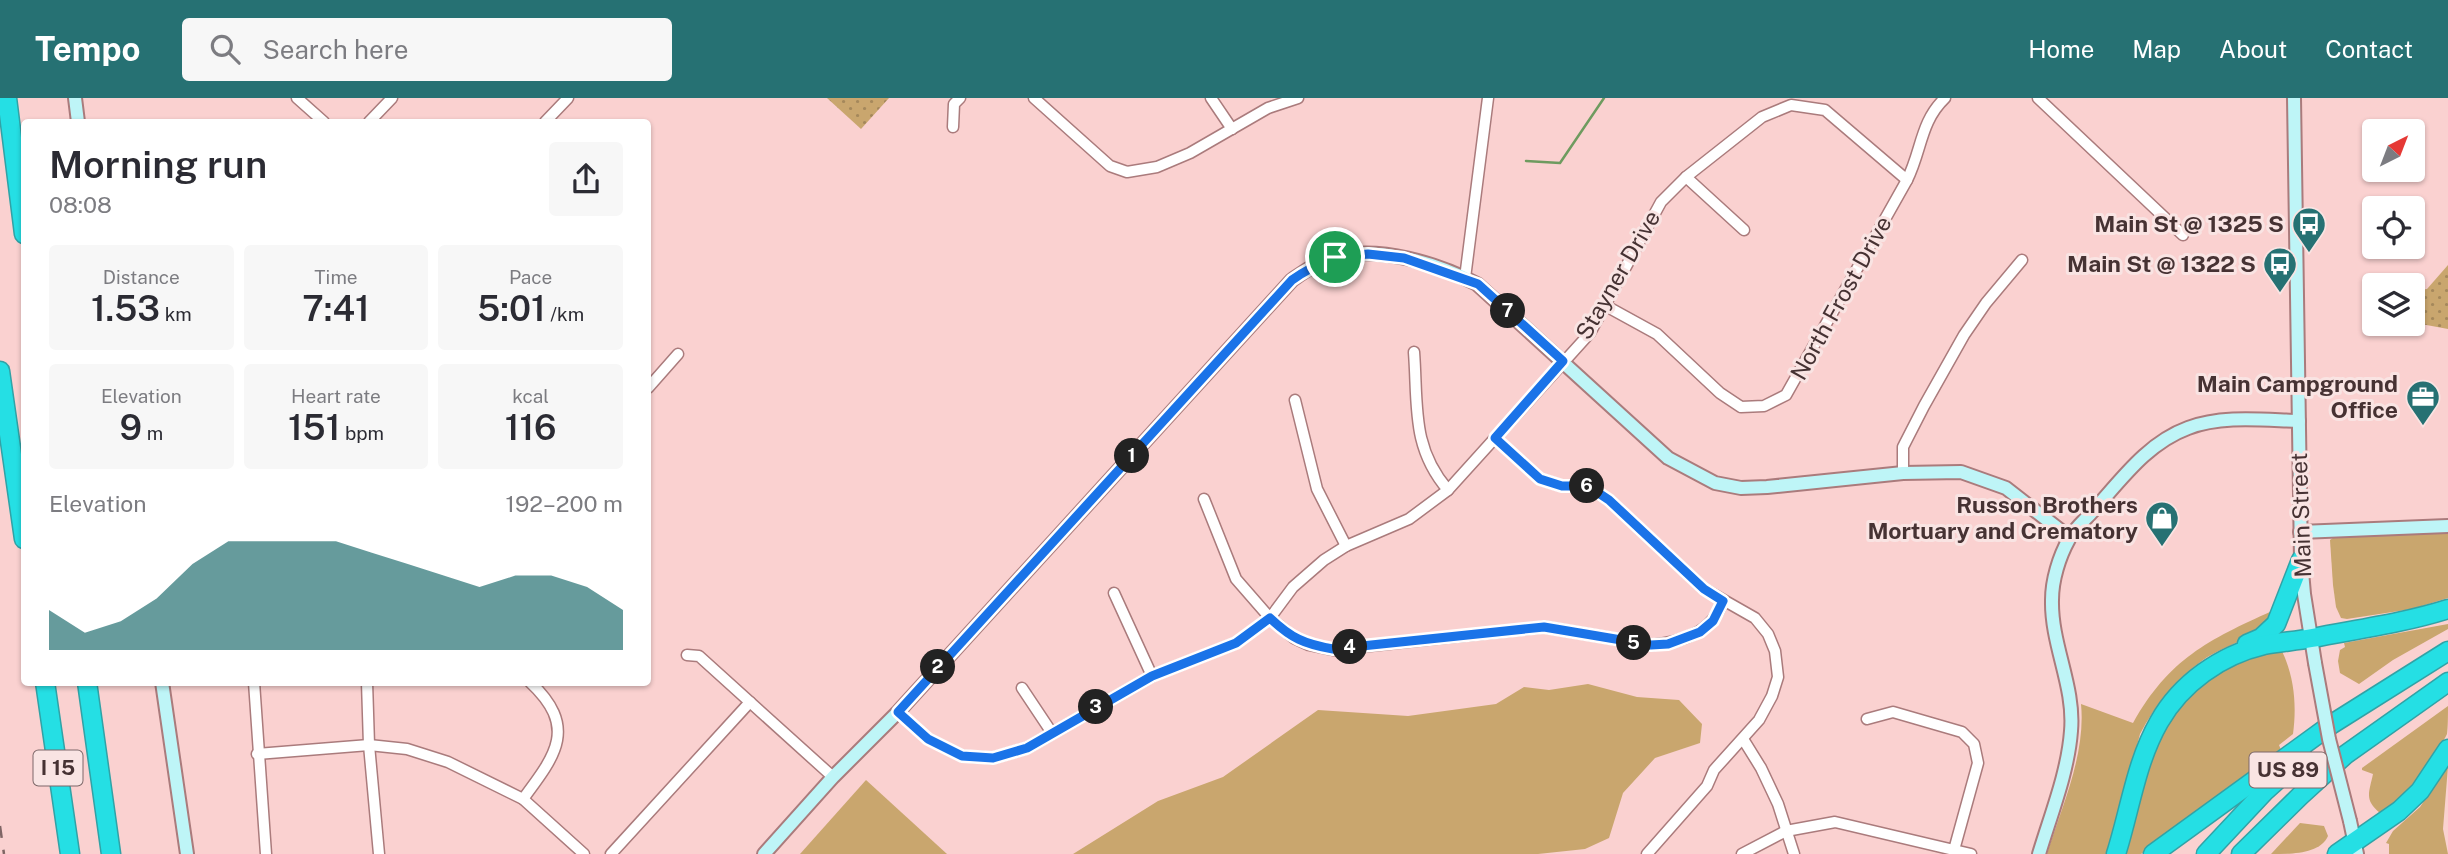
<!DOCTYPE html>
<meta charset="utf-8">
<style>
:root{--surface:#fff;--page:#f7f7f7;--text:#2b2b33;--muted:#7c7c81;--accent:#267173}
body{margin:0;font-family:"Public Sans",sans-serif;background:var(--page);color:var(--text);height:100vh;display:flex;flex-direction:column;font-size:26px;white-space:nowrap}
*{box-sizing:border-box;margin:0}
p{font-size:23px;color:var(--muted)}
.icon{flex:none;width:38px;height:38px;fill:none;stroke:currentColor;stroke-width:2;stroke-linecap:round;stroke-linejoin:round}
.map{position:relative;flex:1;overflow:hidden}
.side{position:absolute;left:21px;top:21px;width:630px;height:567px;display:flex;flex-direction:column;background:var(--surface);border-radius:7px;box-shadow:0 2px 5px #0004}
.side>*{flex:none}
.needle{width:46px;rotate:42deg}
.buttons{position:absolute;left:2362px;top:21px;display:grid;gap:14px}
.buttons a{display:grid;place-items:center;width:63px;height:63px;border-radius:7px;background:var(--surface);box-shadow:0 2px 5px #0004;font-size:35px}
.pin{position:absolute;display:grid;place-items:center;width:60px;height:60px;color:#fff;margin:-30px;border:4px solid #fff;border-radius:50%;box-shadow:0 2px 7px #0007}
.km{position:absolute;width:35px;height:35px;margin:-18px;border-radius:50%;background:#222;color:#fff;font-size:19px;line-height:35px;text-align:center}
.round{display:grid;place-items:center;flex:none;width:74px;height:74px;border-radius:7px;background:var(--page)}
.summary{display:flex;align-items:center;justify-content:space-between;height:119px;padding:0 28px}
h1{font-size:38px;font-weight:600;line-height:52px}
.figures{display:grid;grid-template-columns:repeat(3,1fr);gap:10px;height:119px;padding:7px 28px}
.figures div{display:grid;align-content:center;border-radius:7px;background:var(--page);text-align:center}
.figures b{font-size:35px;font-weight:600}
.figures small{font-size:19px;font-weight:400}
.figures p{font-size:19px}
.chart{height:196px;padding:14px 28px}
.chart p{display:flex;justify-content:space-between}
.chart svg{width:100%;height:126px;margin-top:7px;fill:var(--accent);opacity:.7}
header{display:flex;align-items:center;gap:42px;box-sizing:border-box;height:98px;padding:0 35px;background:var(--accent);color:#fff}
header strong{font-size:33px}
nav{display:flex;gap:38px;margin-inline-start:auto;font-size:24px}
.search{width:490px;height:63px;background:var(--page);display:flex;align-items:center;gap:18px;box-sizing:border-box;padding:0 24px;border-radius:7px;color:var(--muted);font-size:26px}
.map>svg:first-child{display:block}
</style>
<header>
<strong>Tempo</strong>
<div class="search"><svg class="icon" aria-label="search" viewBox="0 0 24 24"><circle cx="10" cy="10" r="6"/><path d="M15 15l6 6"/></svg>Search here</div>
<nav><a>Home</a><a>Map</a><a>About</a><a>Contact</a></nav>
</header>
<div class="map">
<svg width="2448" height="756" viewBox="0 0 2448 756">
<defs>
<pattern id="park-dots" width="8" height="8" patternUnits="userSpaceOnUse" patternTransform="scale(1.75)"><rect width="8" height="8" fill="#c9a66e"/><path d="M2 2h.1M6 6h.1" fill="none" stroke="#a5885b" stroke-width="1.8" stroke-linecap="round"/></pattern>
</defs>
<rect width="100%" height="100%" fill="#fad1d0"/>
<g fill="#c9a66e">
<polygon points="2448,433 2448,500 2412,511 2347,521 2341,520 2336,509 2333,487 2330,442 2337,437"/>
<path d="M 2272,513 C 2262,540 2224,547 2203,562 C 2176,581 2155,607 2140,636 L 2109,756 L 2047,756 C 2062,708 2086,656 2081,606 L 2133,625 C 2169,561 2208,542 2272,513 Z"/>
<polygon points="2448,526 2448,531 2393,562 2359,586 2340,575 2338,563 2340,552 2345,549 2344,545"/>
<path d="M 2281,551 C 2294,577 2297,606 2293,636 L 2279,647 L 2281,652 L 2263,667 L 2141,756 L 2124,756 L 2153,649 L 2177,610 L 2205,582 L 2233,565 Z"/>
<polygon points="1588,586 1637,599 1679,602 1702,626 1700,645 1655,660 1623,695 1609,740 1585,751 1538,756 1073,756 1158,703 1223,679 1318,612 1408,618 1496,606 1524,589 1549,592"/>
<path d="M 2448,608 C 2448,617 2448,628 2447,636 C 2437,657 2401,706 2380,715 C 2364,702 2369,695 2373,676 L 2362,672 L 2362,670 Z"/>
<polygon points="2448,668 2443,731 2448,756 2389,756 2389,746 2386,745 2393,733 2420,709"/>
<polygon points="866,682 947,756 800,756"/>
<path d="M 2300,725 L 2324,728 L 2328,738 C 2320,756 2292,756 2271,756 Z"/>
</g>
<g fill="url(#park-dots)">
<polygon points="827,0 889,0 861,31"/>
<polygon points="2448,167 2448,231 2421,226 2419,192 2427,191"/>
</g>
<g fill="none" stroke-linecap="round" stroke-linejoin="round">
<polyline stroke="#6e9b5f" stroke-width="2.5" points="1526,63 1560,65 1604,0"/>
<g stroke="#aa7b7c" stroke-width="13">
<g id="street">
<polyline points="297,0 324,24"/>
<polyline points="1034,0 1110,68 1127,74 1157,69 1190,55 1268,10 1298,0"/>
<polyline points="1211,0 1232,31"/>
<polyline points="2038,0 2183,137"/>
<polyline points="369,24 392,0"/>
<polyline points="545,24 568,0"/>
<polyline points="953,29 954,6 960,0"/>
<polyline points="1686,79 1744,132"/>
<polyline points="1465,180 1488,0"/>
<path d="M 1606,208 L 1657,236 L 1720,295 L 1741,309 L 1764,308 L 1786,297 L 1907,82 C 1922,52 1920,24 1945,0"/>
<path d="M 1414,254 C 1418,307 1411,349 1448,392"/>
<polyline points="648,290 678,256"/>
<polyline points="1295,302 1317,391 1346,448"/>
<polyline points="1495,340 1540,381 1562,388 1588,389 1609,402 1704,491 1755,520 1768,536 1775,553 1778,579 1772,598 1759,622 1714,672 1707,688 1647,756"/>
<polyline points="1903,375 1903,349 1924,308 1964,237 1986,205 2022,162"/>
<path d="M 1204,401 L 1236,481 L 1270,520 L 1294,540 L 1309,547 L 1333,552 L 1544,529 L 1651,547 C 1682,544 1712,535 1723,503"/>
<polyline points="1114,495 1152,578"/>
<polyline points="687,557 699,558 833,679"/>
<polyline points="254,584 266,756"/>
<polyline points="367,584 369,647 379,756"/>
<polyline points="1022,590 1052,635"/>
<polyline points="898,614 928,641 962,658 993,660 1027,650 1152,578 1236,545 1270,520 1293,489 1324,462 1346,448 1409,421 1448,392 1590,235 1661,104 1686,79 1762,19 1791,7 1825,12 1907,82"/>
<polyline points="1867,621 1893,614 1962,634 1974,646 1978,665 1954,752"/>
<polyline points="1743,641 1761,670 1778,706 1794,756"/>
<polyline points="257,656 369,647 407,651 448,664 523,701 584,756"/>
<path d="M 523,701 C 556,657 578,629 530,584"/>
<polyline points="611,756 750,604"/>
<polyline points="1742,756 1786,733 1835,724 1971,756"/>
</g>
</g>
<g stroke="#aa7b7c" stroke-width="16">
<g id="secondary">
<polyline points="75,0 78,24"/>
<polyline points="2294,0 2301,462 2304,496 2315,565"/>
<polyline points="2300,434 2448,428"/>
<polyline points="162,584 187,756"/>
<polyline points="2350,723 2357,756"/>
<path d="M 764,756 L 833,679 L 898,614 L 1292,182 C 1305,173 1319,163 1335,159 C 1381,148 1436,165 1477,186 L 1668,360 L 1715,385 L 1741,390 L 1767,389 L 1903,375 L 1961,374 L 2006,390 L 2069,439"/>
<path d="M 2039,756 C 2051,716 2068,674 2071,633 C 2075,588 2051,547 2052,502 C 2052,482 2059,459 2069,441 C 2074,431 2085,422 2093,413 C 2121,382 2147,345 2188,330 C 2222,317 2263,322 2299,323"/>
</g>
</g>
<g stroke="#31a2a6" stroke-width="21">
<g id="highway">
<polyline points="7,0 24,136"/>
<polyline points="0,273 24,441"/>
<polyline points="2247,546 2261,540 2276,526 2301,462"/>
<polyline points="45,584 70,756"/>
<polyline points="87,584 111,756"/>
<path d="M 2116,756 C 2130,712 2136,664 2159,624 C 2181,585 2221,557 2264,547 C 2280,544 2296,543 2312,540 C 2358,531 2404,525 2448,511"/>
<polyline points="2153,756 2332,626 2448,553"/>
<polyline points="2206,756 2264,694 2303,659"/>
<polyline points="2241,756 2300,698 2345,657 2448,584"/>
<polyline points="2337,756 2399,713 2420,693 2448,651"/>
</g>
</g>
<use href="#street" stroke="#fff" stroke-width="10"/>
<use href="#secondary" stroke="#bef5f7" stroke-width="12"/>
<use href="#highway" stroke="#25dfe4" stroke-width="18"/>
<polyline stroke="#7f6565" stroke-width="2.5" stroke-dasharray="12 12" stroke-linecap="butt" points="0,728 4,756"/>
<g stroke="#aa7b7c" stroke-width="16" stroke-linecap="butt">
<polyline id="secondary-bridge" points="2315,565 2329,641 2350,723"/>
</g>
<use href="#secondary-bridge" stroke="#bef5f7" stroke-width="12"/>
</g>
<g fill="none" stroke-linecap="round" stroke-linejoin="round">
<g stroke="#fff" stroke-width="14">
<path id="route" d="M 1368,156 L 1404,160 L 1478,186 L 1563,263 L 1495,340 L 1540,381 L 1562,388 L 1588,388 L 1609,402 L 1704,491 L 1723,503 L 1713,523 L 1700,534 L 1668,546 L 1651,547 L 1544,529 L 1333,551 C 1304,546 1291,540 1270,520 L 1236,545 L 1152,578 L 1027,650 L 993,660 L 962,658 L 928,641 L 898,614 L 1292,182 C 1319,163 1335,159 1368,156 Z"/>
</g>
<use href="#route" stroke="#1a73e8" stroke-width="9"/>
</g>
<defs>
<g id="bus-pin" transform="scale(1.75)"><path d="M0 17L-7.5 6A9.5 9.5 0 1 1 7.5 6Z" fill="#267173" stroke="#f9e4e3"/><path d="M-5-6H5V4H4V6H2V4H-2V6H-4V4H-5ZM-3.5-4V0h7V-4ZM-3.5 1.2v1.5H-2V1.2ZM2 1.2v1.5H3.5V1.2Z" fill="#fff"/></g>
<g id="office-pin" transform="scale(1.75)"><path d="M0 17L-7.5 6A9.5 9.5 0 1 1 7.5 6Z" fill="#267173" stroke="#f9e4e3"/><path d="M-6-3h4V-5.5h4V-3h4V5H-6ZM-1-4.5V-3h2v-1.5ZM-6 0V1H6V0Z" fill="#fff"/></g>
<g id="shop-pin" transform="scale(1.75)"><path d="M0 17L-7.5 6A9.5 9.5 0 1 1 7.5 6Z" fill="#267173" stroke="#f9e4e3"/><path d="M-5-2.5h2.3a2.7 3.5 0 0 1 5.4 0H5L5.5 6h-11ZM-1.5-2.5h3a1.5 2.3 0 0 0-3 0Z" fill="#fff"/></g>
</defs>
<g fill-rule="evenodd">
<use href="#bus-pin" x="2309" y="126"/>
<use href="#bus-pin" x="2280" y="166"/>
<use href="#office-pin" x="2423" y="299"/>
<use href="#shop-pin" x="2162" y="420"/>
</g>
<g text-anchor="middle" stroke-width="6" stroke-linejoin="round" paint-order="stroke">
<g fill="#f9e4e3" stroke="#7c6768" stroke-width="2">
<rect x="33.5" y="652.5" width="49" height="35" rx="5"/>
<rect x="2249.5" y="654.5" width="77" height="35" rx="5"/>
</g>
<g font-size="21" font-weight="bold" fill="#463233">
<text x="58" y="677">I 15</text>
<text x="2288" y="679">US 89</text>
</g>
<g font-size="23" font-weight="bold" fill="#463233" stroke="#f9e4e3" text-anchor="end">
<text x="2284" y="134">Main St @ 1325 S</text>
<text x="2256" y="174">Main St @ 1322 S</text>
<text x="2398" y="294">Main Campground<tspan x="2398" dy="26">Office</tspan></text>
<text x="2138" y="415">Russon Brothers<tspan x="2138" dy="26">Mortuary and Crematory</tspan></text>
</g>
<g font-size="23" fill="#463233" stroke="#f9e4e3">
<text transform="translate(1618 177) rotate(-60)" y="8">Stayner Drive</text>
<text transform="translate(1841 200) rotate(-61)" y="8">North Frost Drive</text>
<text transform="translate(2301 417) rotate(-92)" y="8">Main Street</text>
</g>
</g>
</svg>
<div class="buttons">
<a><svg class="needle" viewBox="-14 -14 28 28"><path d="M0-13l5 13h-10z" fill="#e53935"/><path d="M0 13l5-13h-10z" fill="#7c7c81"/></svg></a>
<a><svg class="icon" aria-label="locate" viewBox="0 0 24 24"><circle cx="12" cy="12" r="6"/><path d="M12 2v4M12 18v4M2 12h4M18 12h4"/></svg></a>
<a><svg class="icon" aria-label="layers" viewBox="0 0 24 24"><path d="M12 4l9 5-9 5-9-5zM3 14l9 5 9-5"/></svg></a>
</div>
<div class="pin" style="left:1335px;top:159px;background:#1e9e55"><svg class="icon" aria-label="arrive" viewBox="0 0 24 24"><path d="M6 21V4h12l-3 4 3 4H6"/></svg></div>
<b class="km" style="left:1132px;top:358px">1</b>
<b class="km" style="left:938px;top:569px">2</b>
<b class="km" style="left:1096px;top:609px">3</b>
<b class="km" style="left:1350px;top:549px">4</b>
<b class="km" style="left:1634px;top:545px">5</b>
<b class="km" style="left:1587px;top:388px">6</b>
<b class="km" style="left:1508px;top:213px">7</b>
<section class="side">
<div class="summary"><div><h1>Morning run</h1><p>08:08</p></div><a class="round"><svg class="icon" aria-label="share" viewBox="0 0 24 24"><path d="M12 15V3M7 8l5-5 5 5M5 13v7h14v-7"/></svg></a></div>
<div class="figures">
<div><p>Distance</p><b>1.53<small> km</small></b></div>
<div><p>Time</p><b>7:41</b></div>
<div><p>Pace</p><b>5:01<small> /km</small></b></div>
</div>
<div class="figures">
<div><p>Elevation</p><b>9<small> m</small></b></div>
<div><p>Heart rate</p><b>151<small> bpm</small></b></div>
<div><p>kcal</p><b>116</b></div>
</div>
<div class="chart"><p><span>Elevation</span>192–200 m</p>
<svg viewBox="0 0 160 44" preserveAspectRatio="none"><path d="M0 44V30L10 38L20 34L30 26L40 14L50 6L60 6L70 6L80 6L90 10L100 14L110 18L120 22L130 18L140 18L150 22L160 30V44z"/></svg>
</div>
</section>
</div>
